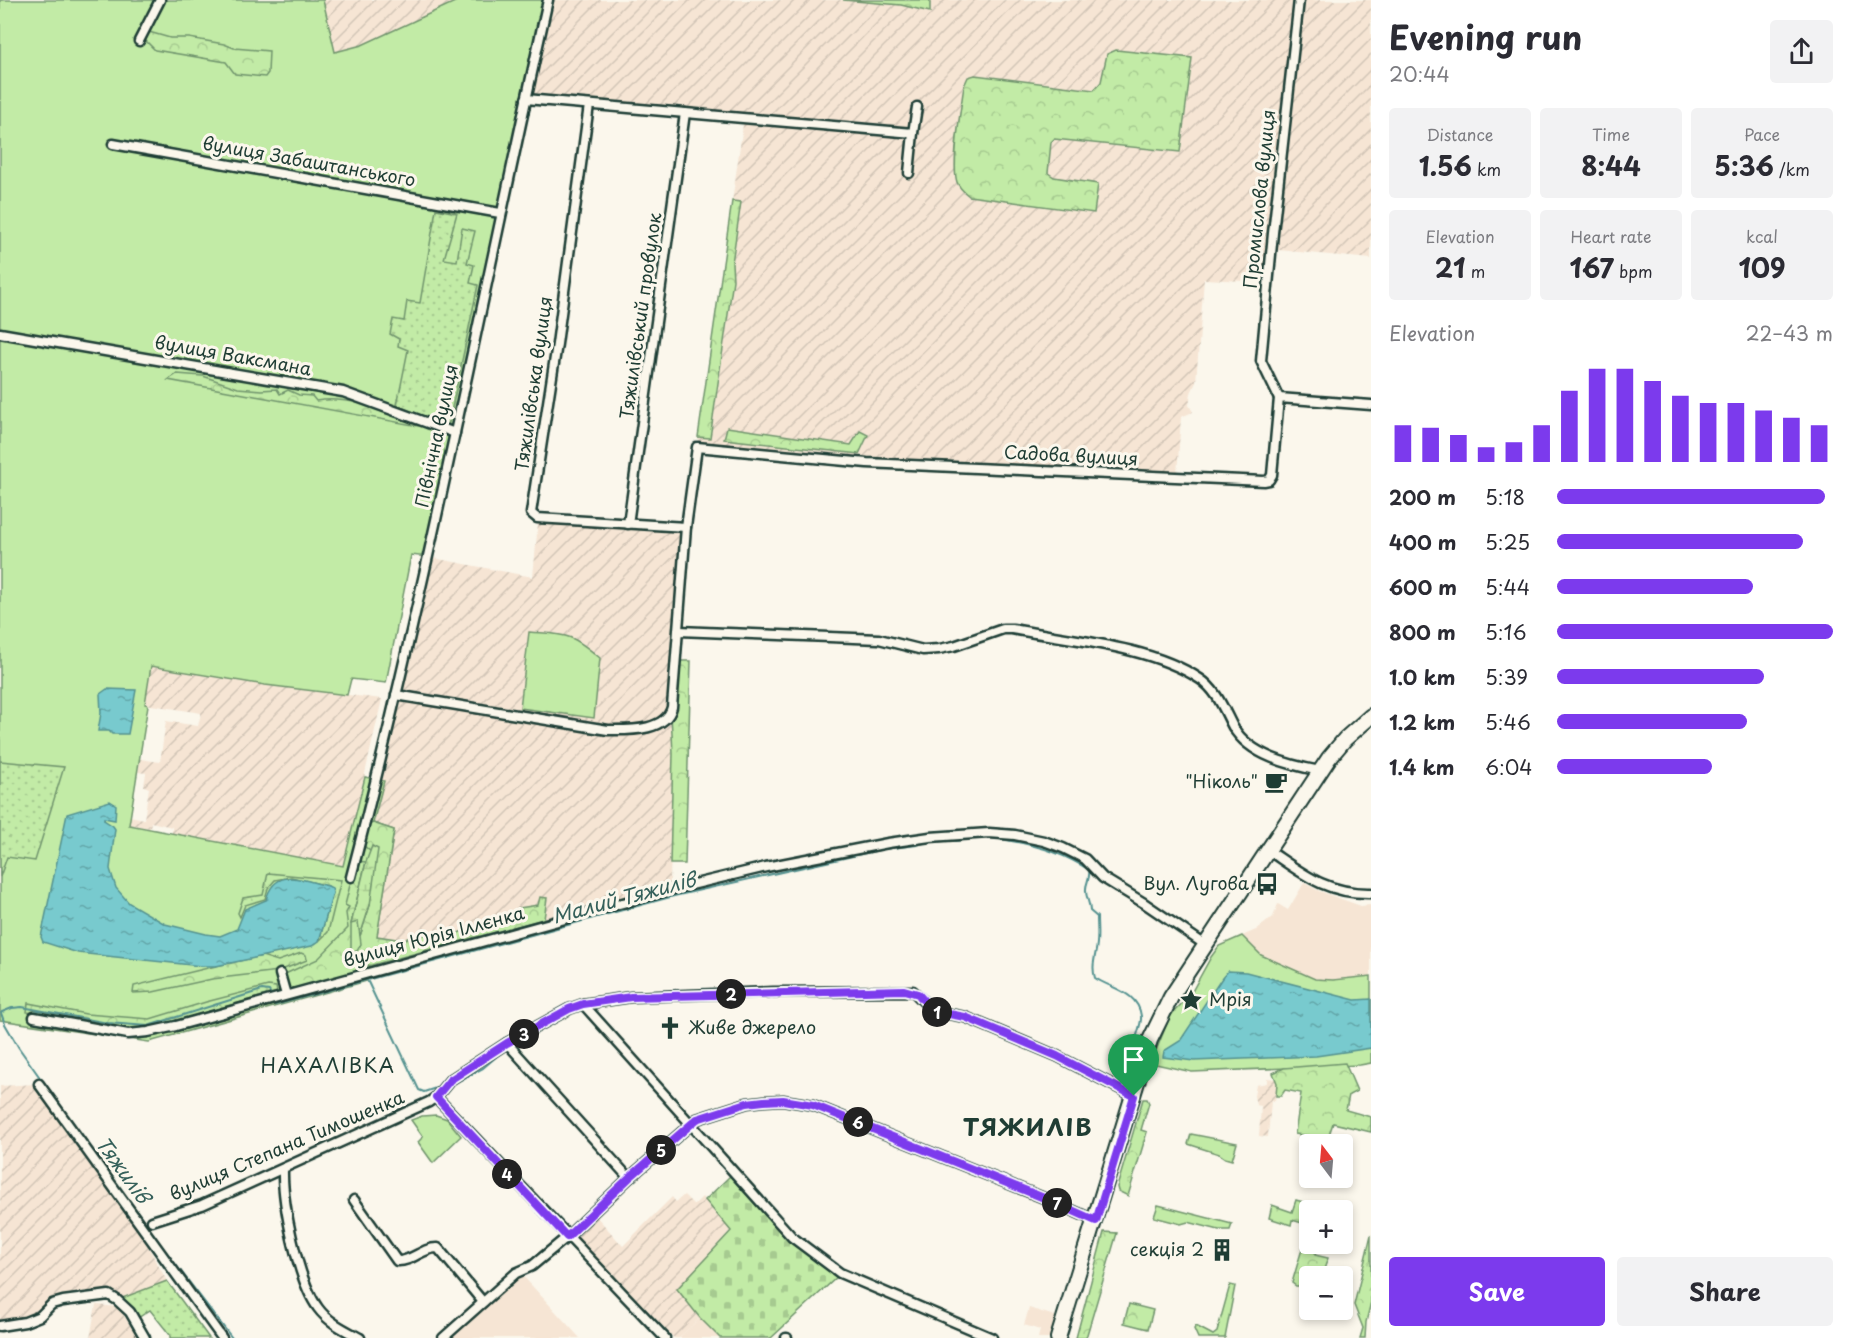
<!DOCTYPE html>
<meta charset="utf-8">
<style>
:root{--surface:#fff;--page:#f2f2f3;--text:#2b2b33;--muted:#7c7c81;--accent:#7c3aed}
body{margin:0;font-family:"Playpen Sans",sans-serif;background:var(--page);color:var(--text);height:100vh;display:flex;flex-direction:column;font-size:22px;white-space:nowrap}
*{box-sizing:border-box;margin:0}
p{font-size:20px;color:var(--muted)}
.icon{flex:none;width:33px;height:33px;fill:none;stroke:currentColor;stroke-width:2;stroke-linecap:round;stroke-linejoin:round}
.map{position:relative;flex:1;overflow:hidden}
.sheet{display:flex;flex-direction:column;background:var(--surface);width:480px}
.sheet>*{flex:none}
.needle{width:39px;rotate:344deg}
.fabs{position:absolute;left:1299px;top:1134px;display:grid;gap:12px}
.fabs a{display:grid;place-items:center;width:54px;height:54px;border-radius:6px;background:var(--surface);box-shadow:0 3px 9px #0003;font-size:30px}
.pin{position:absolute;display:grid;place-items:center;width:51px;height:51px;color:#fff;margin:-62px -26px;border-radius:50% 50% 50% 0;rotate:-45deg;box-shadow:0 0 6px #0007}
.pin .icon{rotate:45deg}
.km{position:absolute;width:30px;height:30px;margin:-15px;border-radius:50%;background:#222;color:#fff;font-size:16px;line-height:30px;text-align:center}
.round{display:grid;place-items:center;flex:none;width:63px;height:63px;border-radius:6px;background:var(--page)}
.headline{display:flex;align-items:center;justify-content:space-between;height:102px;padding:0 18px}
h1{font-size:33px;font-weight:700;line-height:45px}
.stats{display:grid;grid-template-columns:repeat(3,1fr);gap:9px;height:102px;padding:6px 18px}
.stats div{display:grid;align-content:center;border-radius:6px;background:var(--page);text-align:center}
.stats b{font-size:26px;font-weight:700}
.stats small{font-size:16px;font-weight:400}
.stats p{font-size:16px}
.chart{height:168px;padding:12px 18px}
.chart p{display:flex;justify-content:space-between}
.chart svg{width:100%;height:108px;margin-top:6px;stroke:var(--accent);stroke-width:6}
.primary-button{display:flex;gap:12px;margin-top:auto;padding:12px 18px}
.primary-button a{flex:1;height:69px;border-radius:6px;background:var(--accent);color:#fff;font-size:24px;font-weight:700;line-height:69px;text-align:center}
.primary-button a+a{background:var(--page);color:var(--text)}
ul{padding:0 18px;list-style:none;font-size:20px}
li{display:grid;grid-template-columns:96px 72px 1fr;align-items:center;height:45px}
li i{height:15px;border-radius:8px;background:var(--accent)}
main{display:flex;flex:1;min-height:0}
.map>svg:first-child{display:block}
</style>
<main>
<div class="map">
<svg width="1371" height="1338" viewBox="0 0 1371 1338">
<defs>
<pattern id="industrial-furrows" width="10" height="10" patternUnits="userSpaceOnUse" patternTransform="scale(1.5)"><rect width="10" height="10" fill="#f6e5d4"/><path d="M-1 1l2-2M0 10L10 0M9 11l2-2" fill="none" stroke="#d2c5b7"/></pattern>
<pattern id="forest-crowns" width="20" height="18" patternUnits="userSpaceOnUse" patternTransform="scale(1.5)"><rect width="20" height="18" fill="#c2eba6"/><path d="M2 6a3 3 0 1 1 6 0M12 15a3 3 0 1 1 6 0" fill="none" stroke="#a6ca90"/></pattern>
<pattern id="wetland-marsh" width="20" height="14" patternUnits="userSpaceOnUse" patternTransform="scale(1.5)"><rect width="20" height="14" fill="#c2eba6"/><path d="M1 5h8M5 5V1M11 12h8M15 12V8" fill="none" stroke="#a6ca90"/></pattern>
<pattern id="cemetery-stones" width="16" height="16" patternUnits="userSpaceOnUse" patternTransform="scale(1.5)"><rect width="16" height="16" fill="#c2eba6"/><path d="M2 7V4a2 2 0 0 1 4 0v3zM10 15v-3a2 2 0 0 1 4 0v3z" fill="#a6ca90"/></pattern>
<pattern id="garden-dots" width="8" height="8" patternUnits="userSpaceOnUse" patternTransform="scale(1.5)"><rect width="8" height="8" fill="#c2eba6"/><path d="M2 2h.1M6 6h.1" fill="none" stroke="#a6ca90" stroke-width="1.8" stroke-linecap="round"/></pattern>
<pattern id="water-ripples" width="26" height="14" patternUnits="userSpaceOnUse" patternTransform="scale(1.5)"><rect width="26" height="14" fill="#78cace"/><path d="M2 4q2-2 4 0t4 0M15 11q2-2 4 0t4 0" fill="none" stroke="#62a5a8"/></pattern>
</defs>
<rect width="100%" height="100%" fill="#fbf7ec"/>
<filter id="ink" filterUnits="userSpaceOnUse"><feTurbulence type="fractalNoise" baseFrequency=".0167" numOctaves="2"/><feDisplacementMap in="SourceGraphic" scale="12" xChannelSelector="R" yChannelSelector="G"/><feConvolveMatrix kernelMatrix="1 2 1 2 8 2 1 2 1" color-interpolation-filters="sRGB"/></filter>
<g filter="url(#ink)">
<g fill="#f6e5d4">
<polygon points="1304,883 1319,891 1361,906 1371,905 1371,976 1333,980 1315,979 1261,955 1242,936 1256,930 1273,917 1278,904 1288,910"/>
<polygon points="521,1274 580,1338 450,1338 490,1301"/>
<polygon points="1029,1308 1058,1317 1051,1338 1038,1338 1040,1330 1024,1325"/>
<polygon points="700,1318 720,1338 679,1338"/>
</g>
<g fill="url(#industrial-furrows)">
<polygon points="323,0 459,0 362,45 335,52"/>
<polygon points="548,0 1371,0 1371,259 1268,249 1264,282 1204,279 1196,382 1191,393 1189,405 1193,412 1181,417 1177,475 867,463 697,447 744,118 526,99"/>
<polygon points="538,523 676,530 686,527 671,714 673,754 670,885 372,965 394,830 373,823 384,781 376,779 428,557 533,577"/>
<polygon points="151,666 265,685 382,699 344,866 172,833 172,827 151,822 150,828 129,825 130,816 144,819 149,788 144,786 146,773 138,772 140,759 160,762 166,721 198,726 201,713 145,704"/>
<polygon points="1267,1078 1275,1079 1277,1083 1275,1101 1271,1101 1268,1137 1259,1136 1261,1106 1256,1105 1254,1096 1256,1085 1267,1083"/>
<polygon points="36,1084 140,1232 167,1281 117,1300 109,1295 63,1301 40,1316 0,1325 0,1086"/>
<polygon points="684,1195 694,1205 702,1197 731,1230 678,1289 700,1318 679,1338 674,1338 578,1239 579,1230 595,1215 623,1246 672,1197 676,1202"/>
<polygon points="96,1305 118,1307 139,1338 90,1338"/>
</g>
<g fill="#c2eba6" stroke="#70946d" stroke-width="1.5">
<polygon points="0,0 323,0 335,52 362,45 459,0 548,0 428,557 411,555 386,683 351,679 347,695 265,685 151,666 145,704 148,705 129,825 343,866 365,777 384,781 373,823 394,830 372,965 367,981 149,1042 0,1020"/>
<path d="M 529,632 C 567,635 569,632 600,658 L 594,718 L 520,708 Z"/>
<polygon points="1242,936 1261,955 1315,979 1333,980 1371,976 1371,1063 1360,1065 1192,1072 1151,1063 1170,1016 1190,995 1211,957 1219,946"/>
<polygon points="436,1115 447,1119 461,1136 433,1163 418,1142 423,1137 411,1120 422,1116"/>
<polygon points="1191,1134 1237,1143 1232,1160 1225,1158 1219,1154 1188,1144"/>
<polygon points="1158,1205 1232,1224 1230,1230 1219,1230 1188,1222 1181,1224 1154,1217"/>
<polygon points="1230,1285 1235,1286 1225,1338 1198,1338 1194,1329 1196,1326 1213,1335 1217,1332"/>
</g>
<g fill="url(#forest-crowns)" stroke="#70946d" stroke-width="1.5">
<polygon points="843,0 930,0 930,12 901,5"/>
<polygon points="149,32 170,38 189,38 224,44 234,48 269,51 268,73 265,77 235,74 226,62 155,50 145,40"/>
<path d="M 1116,50 L 1192,58 L 1180,152 L 1054,139 L 1051,142 L 1048,173 L 1054,177 L 1098,184 L 1094,213 L 969,196 C 964,192 959,188 957,182 C 951,165 961,107 964,86 L 968,77 L 975,75 L 1094,90 L 1101,82 L 1107,54 Z"/>
<polygon points="732,201 741,202 732,263 733,280 710,438 698,437"/>
<path d="M 177,374 L 203,376 L 238,388 L 261,390 L 277,389 L 280,394 L 288,390 L 299,395 L 312,396 L 316,401 C 348,395 388,411 419,421 L 418,426 L 168,380 Z"/>
<polygon points="727,427 851,445 860,431 868,435 859,454 724,439"/>
<polygon points="676,661 691,661 685,864 670,864 673,754 671,714"/>
<polygon points="373,823 394,830 377,936 403,940 417,934 446,937 514,914 519,908 538,905 540,897 547,898 544,919 372,965 359,966 355,972 291,990 286,987 283,975 318,959 348,928 346,913 349,907 345,905 356,861 366,862 351,924 351,952 357,951 361,944 360,936 370,905 373,846 370,851 363,845 368,825"/>
<polygon points="268,873 341,880 328,932 319,941 333,893 328,886 291,877 275,880 268,888 265,899 245,905 240,917 238,913 243,898 263,895"/>
<polygon points="301,953 306,955 307,960 279,971 212,979 153,992 133,993 134,986 216,966 262,956 278,961"/>
<polygon points="268,986 276,987 277,992 152,1028 128,1029 27,1012 28,1003 86,1014 150,1019 206,1002"/>
<polygon points="1345,1063 1357,1091 1349,1095 1346,1110 1371,1117 1371,1132 1333,1123 1328,1138 1295,1134 1301,1093 1285,1090 1281,1096 1276,1096 1277,1083 1273,1073 1284,1068"/>
<polygon points="1143,1099 1147,1099 1149,1103 1141,1130 1147,1132 1128,1196 1118,1191 1117,1187"/>
<polygon points="1296,1200 1331,1210 1310,1210 1310,1244 1318,1244 1315,1255 1328,1258 1323,1272 1313,1269 1308,1286 1296,1286 1292,1283 1309,1225 1292,1220 1291,1225 1269,1218 1272,1205 1292,1212"/>
<polygon points="1104,1232 1117,1233 1086,1338 1076,1338"/>
<polygon points="1371,1235 1371,1302 1366,1322 1365,1338 1360,1338 1363,1328 1354,1305"/>
<polygon points="1129,1304 1153,1310 1148,1329 1124,1323"/>
</g>
<polygon fill="url(#wetland-marsh)" stroke="#70946d" stroke-width="1.5" points="372,846 378,849 370,905 360,936 358,922 351,924 366,862"/>
<polygon fill="url(#cemetery-stones)" stroke="#70946d" stroke-width="1.5" points="730,1176 788,1241 838,1276 771,1338 720,1338 700,1318 677,1289 731,1231 705,1200"/>
<g fill="url(#garden-dots)" stroke="#70946d" stroke-width="1.5">
<polygon points="436,209 457,213 444,259 457,261 462,228 475,231 467,263 474,265 470,283 478,285 448,427 397,405 408,350 398,346 399,339 390,334 393,319 404,321 407,301 420,303"/>
<polygon points="0,761 64,767 35,861 7,857 0,877"/>
<polygon points="167,1281 209,1338 170,1338 170,1335 150,1310 135,1320 117,1300"/>
</g>
<g fill="url(#water-ripples)" stroke="#549290" stroke-width="1.5">
<polygon points="107,689 136,690 128,734 112,734 109,731 98,731 101,713 100,694"/>
<path d="M 110,801 L 116,805 L 115,820 L 104,818 L 104,820 L 113,826 L 115,829 L 110,869 L 116,888 L 129,903 L 165,924 L 206,934 L 220,936 L 237,929 L 245,909 L 266,900 C 275,866 302,880 328,886 L 332,888 L 333,893 L 319,941 L 312,946 L 216,966 L 201,966 L 78,953 L 43,942 L 41,937 L 67,814 Z"/>
<polygon points="1228,971 1246,972 1355,1000 1371,999 1371,1048 1316,1056 1194,1061 1163,1057 1164,1051 1180,1041 1222,978"/>
</g>
<g fill="none" stroke-linecap="round" stroke-linejoin="round">
<g stroke="#549290" stroke-width="2">
<path d="M 992,838 C 1026,842 1060,850 1089,870 C 1091,878 1085,883 1086,891 C 1086,898 1090,903 1090,911 L 1097,917 C 1097,926 1098,935 1097,943 C 1096,956 1091,965 1095,978 C 1112,989 1138,992 1141,1016 C 1142,1023 1137,1032 1136,1040 L 1139,1042"/>
<polyline points="940,840 955,841 985,837"/>
<polyline points="368,982 419,1090 424,1092 439,1087"/>
<polyline points="275,1005 674,896 884,849 917,845 934,840"/>
<polyline points="2,1012 12,1008 22,1007 108,1023 148,1026 262,990 269,991 272,996"/>
<polyline points="1,1013 5,1024 19,1048 92,1151"/>
<polyline points="451,1085 483,1068 503,1051"/>
<polyline points="137,1214 232,1338"/>
</g>
<g stroke="#1f3d34" stroke-width="13">
<g id="street">
<polyline points="139,41 160,0"/>
<polyline points="526,99 913,133 917,107"/>
<polyline points="589,105 557,344 531,513 537,518 686,527"/>
<polyline points="113,144 500,213"/>
<polyline points="909,173 913,133"/>
<polyline points="0,333 343,392 455,433"/>
<polyline points="1279,398 1261,361 1273,233 1299,0"/>
<polyline points="628,524 685,113"/>
<path d="M 679,631 L 879,639 L 923,650 L 939,649 L 954,646 L 1003,629 L 1012,629 C 1070,640 1151,646 1200,679 C 1217,690 1224,710 1233,727 C 1250,756 1290,765 1320,771"/>
<path d="M 396,695 L 608,730 C 628,730 666,732 672,707 L 686,527 L 697,447 L 867,463 L 1264,481 L 1269,480 L 1272,475 L 1279,398 L 1371,405"/>
<path d="M 1268,850 C 1302,873 1326,894 1371,893"/>
<path d="M 351,877 C 427,587 483,292 548,0"/>
<polyline points="280,974 286,995"/>
<polyline points="583,1004 792,1237 840,1273 992,1338"/>
<polyline points="34,1017 128,1034 148,1032 176,1026 670,890 766,867 888,843 930,837 989,833 1015,835 1044,841 1063,848 1085,859 1103,878 1144,903 1204,944"/>
<polyline points="507,1043 629,1178"/>
<polyline points="39,1084 222,1338"/>
<polyline points="436,1097 665,1338"/>
<path d="M 283,1169 C 282,1203 298,1281 318,1308 C 328,1322 345,1330 360,1338"/>
<path d="M 354,1200 L 397,1261 C 412,1262 423,1247 438,1248 L 483,1302"/>
<polyline points="152,1221 202,1205 429,1102 436,1097 450,1080 507,1043 569,1009 583,1004 631,997 773,992 913,991 933,1011 965,1017 1057,1056 1134,1096"/>
<polyline points="0,1326 25,1322 40,1316 52,1304 63,1301 109,1295 117,1300 130,1312 145,1338"/>
<polyline points="443,1338 516,1273 532,1266 567,1237 629,1178 697,1119 747,1103 764,1101 783,1100 813,1105 1049,1200 1096,1221"/>
<polyline points="786,1338 787,1338"/>
</g>
</g>
<g stroke="#1f3d34" stroke-width="18">
<polyline id="primary" points="1058,1338 1150,1040 1171,997 1329,758 1345,739 1371,716"/>
</g>
<use href="#street" stroke="#fbf7ec" stroke-width="8"/>
<use href="#primary" stroke="#fbf7ec" stroke-width="14"/>
</g>
</g>
<g fill="none" stroke-linecap="round" stroke-linejoin="round" filter="url(#ink)">
<g stroke="#fff" stroke-width="12">
<polygon id="route" points="904,990 918,994 933,1011 965,1017 1057,1056 1134,1096 1096,1221 1049,1200 813,1105 783,1100 764,1101 747,1103 697,1119 629,1178 567,1237 436,1097 450,1080 507,1043 569,1009 583,1004 631,997"/>
</g>
<use href="#route" stroke="#7c3aed" stroke-width="8"/>
</g>
<defs>
<g id="cafe-bare" transform="scale(1.8)"><path d="M-5.5-4.5H6V0H3Q3 3.5 0 3.5H-2.5Q-5.5 3.5-5.5 0ZM3-3.2v2h1.7v-2ZM-6 4.5H4V6H-6Z" fill="#1f3d34" stroke="#fbf7ec" stroke-width="2.5" paint-order="stroke"/></g>
<g id="bus-bare" transform="scale(1.8)"><path d="M-5-6H5V4H4V6H2V4H-2V6H-4V4H-5ZM-3.5-4V0h7V-4ZM-3.5 1.2v1.5H-2V1.2ZM2 1.2v1.5H3.5V1.2Z" fill="#1f3d34" stroke="#fbf7ec" stroke-width="2.5" paint-order="stroke"/></g>
<g id="sight-bare" transform="scale(1.8)"><path d="M0-6L1.8-2.2L6-1.7L2.9 1.2L3.7 5.4L0 3.3L-3.7 5.4L-2.9 1.2L-6-1.7L-1.8-2.2Z" fill="#1f3d34" stroke="#fbf7ec" stroke-width="2.5" paint-order="stroke"/></g>
<g id="church-bare" transform="scale(1.8)"><path d="M-1.2-6h2.4v3.5h3.3v2.4h-3.3V6h-2.4V-.1h-3.3v-2.4h3.3Z" fill="#1f3d34" stroke="#fbf7ec" stroke-width="2.5" paint-order="stroke"/></g>
<g id="building-bare" transform="scale(1.8)"><path d="M-4-6H4V6H1V3H-1V6H-4ZM-2.5-4.3h1.7v1.8h-1.7ZM.8-4.3h1.7v1.8H.8ZM-2.5-1h1.7V.8h-1.7ZM.8-1h1.7V.8H.8Z" fill="#1f3d34" stroke="#fbf7ec" stroke-width="2.5" paint-order="stroke"/></g>
</defs>
<g fill-rule="evenodd">
<use href="#cafe-bare" x="1276" y="782"/>
<use href="#bus-bare" x="1267" y="884"/>
<use href="#sight-bare" x="1191" y="1000"/>
<use href="#church-bare" x="670" y="1028"/>
<use href="#building-bare" x="1222" y="1250"/>
</g>
<g text-anchor="middle" stroke-width="6" stroke-linejoin="round" paint-order="stroke">
<g font-size="18" fill="#1f3d34" stroke="#fbf7ec">
<text transform="translate(309 162) rotate(10)" y="6">вулиця Забаштанського</text>
<text transform="translate(1260 199) rotate(-84)" y="6">Промислова вулиця</text>
<text transform="translate(641 316) rotate(-82)" y="6">Тяжилівський провулок</text>
<text transform="translate(233 356) rotate(10)" y="6">вулиця Ваксмана</text>
<text transform="translate(534 384) rotate(-82)" y="6">Тяжилівська вулиця</text>
<text transform="translate(437 436) rotate(-78)" y="6">Північна вулиця</text>
<text transform="translate(1071 456) rotate(3)" y="6">Садова вулиця</text>
<text transform="translate(434 937) rotate(-15)" y="6">вулиця Юрія Іллєнка</text>
<text transform="translate(287 1146) rotate(-23)" y="6">вулиця Степана Тимошенка</text>
</g>
<g font-size="18" fill="#1f3d34" stroke="#fbf7ec" text-anchor="end">
<text x="1258" y="788">"Ніколь"</text>
<text x="1249" y="890">Вул. Лугова</text>
<text x="1209" y="1006" text-anchor="start">Мрія</text>
<text x="688" y="1034" text-anchor="start">Живе джерело</text>
<text x="1204" y="1256">секція 2</text>
</g>
<g font-size="20" font-style="italic" fill="#35605a" stroke="#fbf7ec">
<text transform="translate(624 898) rotate(-15)" y="7">Малий Тяжилів</text>
<text transform="translate(123 1170) rotate(54)" y="7">Тяжилів</text>
</g>
<g font-size="20" letter-spacing="1.5" fill="#1f3d34" stroke="#fbf7ec">
<text x="328" y="1073">НАХАЛІВКА</text>
</g>
<g font-size="24" font-weight="bold" letter-spacing="1.5" fill="#1f3d34" stroke="#fbf7ec">
<text x="1028" y="1136">ТЯЖИЛІВ</text>
</g>
</g>
</svg>
<div class="fabs">
<a><svg class="needle" viewBox="-14 -14 28 28"><path d="M0-13l5 13h-10z" fill="#e53935"/><path d="M0 13l5-13h-10z" fill="#7c7c81"/></svg></a>
<a>+</a>
<a>−</a>
</div>
<div class="pin" style="left:1134px;top:1096px;background:#1e9e55"><svg class="icon" aria-label="arrive" viewBox="0 0 24 24"><path d="M6 21V4h12l-3 4 3 4H6"/></svg></div>
<b class="km" style="left:937px;top:1012px">1</b>
<b class="km" style="left:731px;top:994px">2</b>
<b class="km" style="left:524px;top:1034px">3</b>
<b class="km" style="left:507px;top:1174px">4</b>
<b class="km" style="left:661px;top:1150px">5</b>
<b class="km" style="left:858px;top:1122px">6</b>
<b class="km" style="left:1057px;top:1203px">7</b>
</div>
<section class="sheet">
<div class="headline"><div><h1>Evening run</h1><p>20:44</p></div><a class="round"><svg class="icon" aria-label="share" viewBox="0 0 24 24"><path d="M12 15V3M7 8l5-5 5 5M5 13v7h14v-7"/></svg></a></div>
<div class="stats">
<div><p>Distance</p><b>1.56<small> km</small></b></div>
<div><p>Time</p><b>8:44</b></div>
<div><p>Pace</p><b>5:36<small> /km</small></b></div>
</div>
<div class="stats">
<div><p>Elevation</p><b>21<small> m</small></b></div>
<div><p>Heart rate</p><b>167<small> bpm</small></b></div>
<div><p>kcal</p><b>109</b></div>
</div>
<div class="chart"><p><span>Elevation</span>22–43 m</p>
<svg viewBox="0 0 160 44" preserveAspectRatio="none"><path d="M5 44V29M15 44V30M25 44V33M35 44V38M45 44V36M55 44V29M65 44V15M75 44V6M85 44V6M95 44V11M105 44V17M115 44V20M125 44V20M135 44V23M145 44V26M155 44V29"/></svg>
</div>
<ul>
<li><b>200 m</b>5:18<i style="width:97%"></i></li>
<li><b>400 m</b>5:25<i style="width:89%"></i></li>
<li><b>600 m</b>5:44<i style="width:71%"></i></li>
<li><b>800 m</b>5:16<i style="width:100%"></i></li>
<li><b>1.0 km</b>5:39<i style="width:75%"></i></li>
<li><b>1.2 km</b>5:46<i style="width:69%"></i></li>
<li><b>1.4 km</b>6:04<i style="width:56%"></i></li>
</ul>
<div class="primary-button"><a>Save</a><a>Share</a></div>
</section>
</main>
